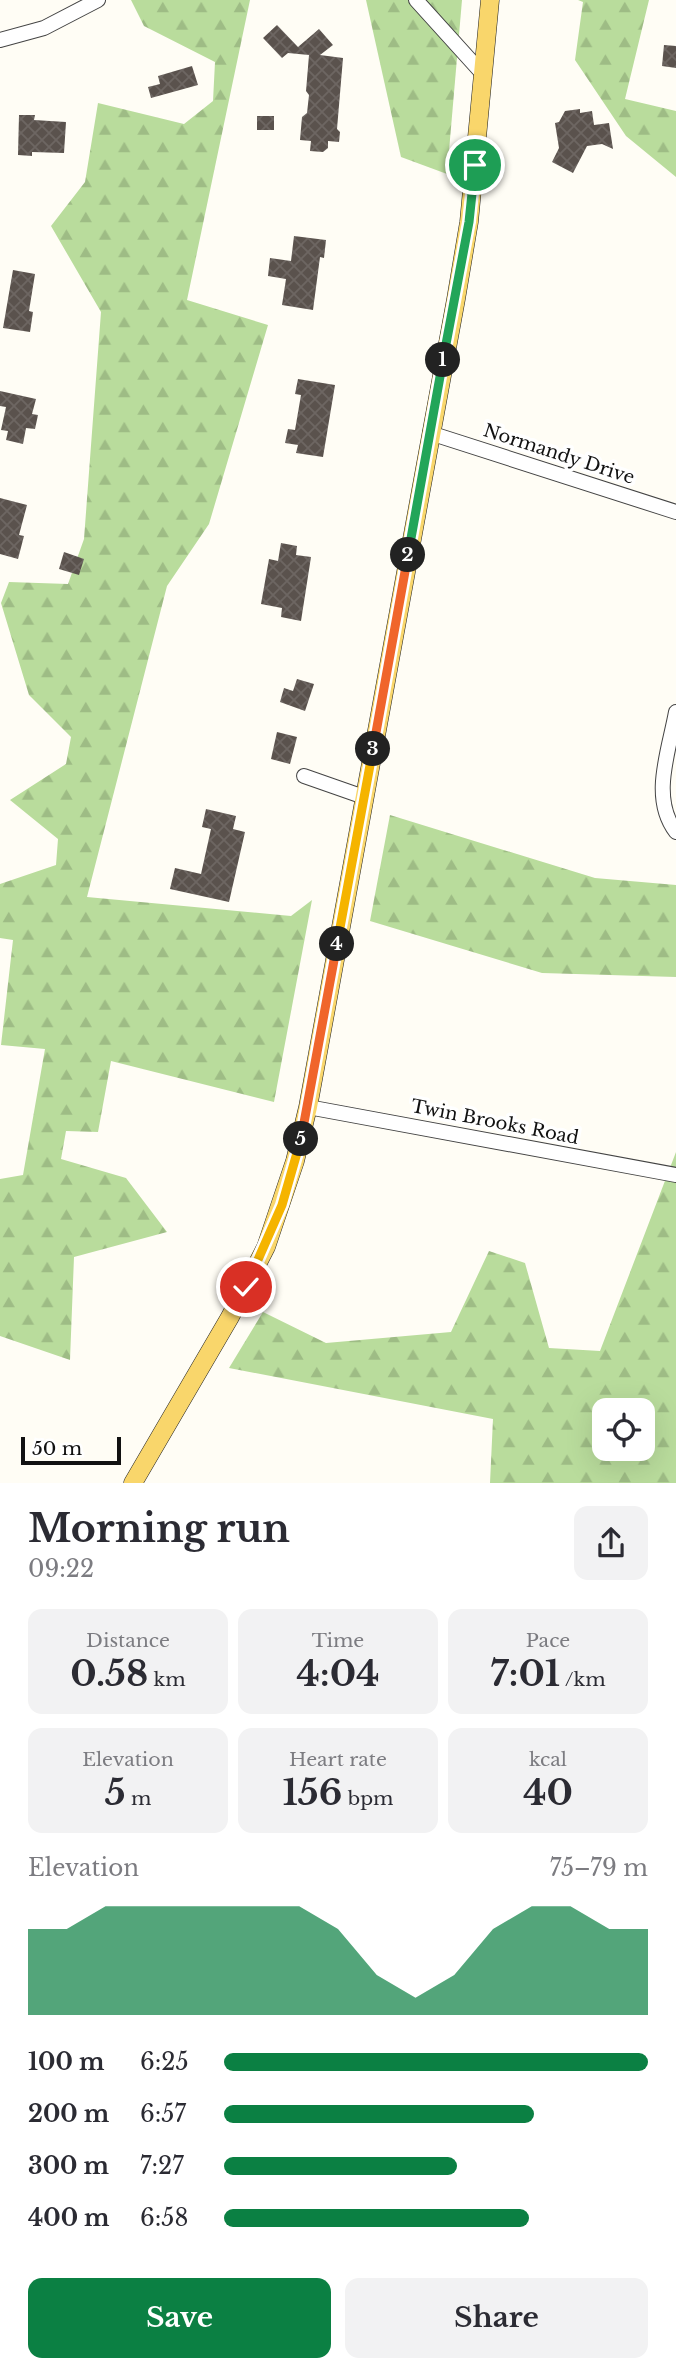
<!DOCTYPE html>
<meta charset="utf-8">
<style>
:root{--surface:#fff;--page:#f2f2f3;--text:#2b2b33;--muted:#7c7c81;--accent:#0b8043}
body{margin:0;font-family:"Libre Baskerville",serif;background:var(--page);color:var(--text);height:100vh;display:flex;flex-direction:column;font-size:26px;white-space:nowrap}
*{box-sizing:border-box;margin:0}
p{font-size:23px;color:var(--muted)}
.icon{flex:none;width:38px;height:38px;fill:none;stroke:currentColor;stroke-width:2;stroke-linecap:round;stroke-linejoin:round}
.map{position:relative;height:1483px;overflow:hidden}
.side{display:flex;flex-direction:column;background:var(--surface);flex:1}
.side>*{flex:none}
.controls{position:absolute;left:592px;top:1398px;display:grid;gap:14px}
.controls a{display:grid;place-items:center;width:63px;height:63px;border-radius:14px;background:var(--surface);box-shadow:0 7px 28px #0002;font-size:35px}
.scale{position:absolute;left:21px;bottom:18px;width:100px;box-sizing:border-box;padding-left:7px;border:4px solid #111;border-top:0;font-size:19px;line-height:24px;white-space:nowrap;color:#111;-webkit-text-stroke:5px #fff;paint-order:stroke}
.pin{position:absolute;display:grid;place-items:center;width:60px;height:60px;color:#fff;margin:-30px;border:4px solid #fff;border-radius:50%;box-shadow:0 2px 7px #0007}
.km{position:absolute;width:35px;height:35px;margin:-18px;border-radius:50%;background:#222;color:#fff;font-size:19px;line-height:35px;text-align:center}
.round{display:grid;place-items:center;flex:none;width:74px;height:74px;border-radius:14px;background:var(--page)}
.head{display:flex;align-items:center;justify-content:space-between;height:119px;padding:0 28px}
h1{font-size:38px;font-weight:700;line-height:52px}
.stats{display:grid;grid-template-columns:repeat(3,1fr);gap:10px;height:119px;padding:7px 28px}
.stats div{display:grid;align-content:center;border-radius:14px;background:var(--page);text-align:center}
.stats b{font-size:35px;font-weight:700}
.stats small{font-size:19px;font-weight:400}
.stats p{font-size:19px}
.chart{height:196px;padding:14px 28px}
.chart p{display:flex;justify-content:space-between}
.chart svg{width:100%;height:126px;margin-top:7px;fill:var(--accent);opacity:.7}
.cta{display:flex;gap:14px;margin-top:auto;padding:14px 28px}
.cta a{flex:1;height:80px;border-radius:14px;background:var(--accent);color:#fff;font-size:28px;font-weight:700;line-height:80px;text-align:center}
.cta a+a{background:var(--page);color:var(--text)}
ul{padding:0 28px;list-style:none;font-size:23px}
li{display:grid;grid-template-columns:112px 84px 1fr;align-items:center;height:52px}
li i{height:18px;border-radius:9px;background:var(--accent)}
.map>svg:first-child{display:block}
</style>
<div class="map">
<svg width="676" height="1483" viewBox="0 0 676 1483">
<defs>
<pattern id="forest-firs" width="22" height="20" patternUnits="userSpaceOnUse" patternTransform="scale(1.75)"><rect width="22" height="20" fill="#b9dc9c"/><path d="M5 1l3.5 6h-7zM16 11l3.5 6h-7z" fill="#9ebc85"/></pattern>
<pattern id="building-cross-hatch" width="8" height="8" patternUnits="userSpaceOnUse" patternTransform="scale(1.75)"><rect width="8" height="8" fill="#5a524d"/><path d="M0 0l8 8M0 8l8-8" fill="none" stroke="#6d6662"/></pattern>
</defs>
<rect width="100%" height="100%" fill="#fffdf5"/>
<g fill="url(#forest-firs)" fill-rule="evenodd">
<polygon points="131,0 250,0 187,300 268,325 209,524 167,586 87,897 291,916 312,900 274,1102 111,1061 98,1132 66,1131 61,1159 126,1178 167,1232 74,1257 70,1360 0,1336 0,1179 23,1175 45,1049 1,1045 13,940 0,938 0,884 56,865 58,839 10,800 66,764 71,737 29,695 1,603 9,582 68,584 84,539 101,312 51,226 85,182 98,103 184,124 213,101 215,62 144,26"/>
<polygon points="366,0 462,0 447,174 401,157"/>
<polygon points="578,0 649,0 625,99 676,111 676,177 626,136 575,60 583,2"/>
<polygon points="390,815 595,878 676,885 676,977 542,973 370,921"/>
<path d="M 676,1152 L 676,1483 L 490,1483 L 493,1419 L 229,1368 L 263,1312 L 326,1343 L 451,1332 L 489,1251 L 525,1263 L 549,1348 L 600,1351 ZM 604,1410 L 642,1410 L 642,1449 L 604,1449 Z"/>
</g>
<g fill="url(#building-cross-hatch)">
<polygon points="277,25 298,47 319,29 333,45 320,55 343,58 337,129 340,132 339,142 328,141 328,148 323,152 310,151 311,141 300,140 302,117 307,113 309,95 306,91 309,55 288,53 282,58 263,38"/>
<polygon points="664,45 676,46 676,68 662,66"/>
<polygon points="192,66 198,85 151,98 148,87 160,84 158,76"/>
<polygon points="580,109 580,113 592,111 594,125 609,123 613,149 602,144 587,146 573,173 552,162 559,148 555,123 559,122 565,111"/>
<polygon points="19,115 35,115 34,120 66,122 64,153 32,152 32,156 18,155"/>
<rect x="257" y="116" width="17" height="14"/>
<polygon points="294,236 326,240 324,258 320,257 313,310 282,305 286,279 268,276 270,258 291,261"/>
<polygon points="13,270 35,274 29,311 33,312 30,332 3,328"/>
<polygon points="298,379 335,385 323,457 296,453 298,445 285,443 288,429 295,430 301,395 295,394"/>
<polygon points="0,391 36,399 32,414 38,415 35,429 26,428 23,444 6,440 8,431 1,430 6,407 0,406"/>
<polygon points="0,498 27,505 19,535 24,536 18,559 0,554"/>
<polygon points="281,543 297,546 296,555 311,557 301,621 281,617 282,608 261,604 269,559 278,561"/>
<polygon points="64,552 84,559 79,575 59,569"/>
<polygon points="297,679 314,684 305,711 280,702 284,688 293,691"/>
<polygon points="277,732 297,737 290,764 271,759"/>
<polygon points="206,809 236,816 233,829 245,832 229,902 170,889 175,868 201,874 211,829 202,827"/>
</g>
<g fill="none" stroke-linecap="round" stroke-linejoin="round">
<g stroke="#444" stroke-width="16">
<g id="minor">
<polyline points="416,0 482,73"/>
<polyline points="0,40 44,28 98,0"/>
<polyline points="430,433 676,512"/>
<path d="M 676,712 C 669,751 650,798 676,832"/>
<polyline points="304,776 364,797"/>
<polyline points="308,1107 676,1175"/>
</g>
</g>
<g stroke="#222" stroke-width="19">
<polyline id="major" points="133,1483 230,1317 266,1247 295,1161 308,1107 456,299 469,222 490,0"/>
</g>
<use href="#minor" stroke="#fff" stroke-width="14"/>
<use href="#major" stroke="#f9d66b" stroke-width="18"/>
</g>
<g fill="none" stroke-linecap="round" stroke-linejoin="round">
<g stroke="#fff" stroke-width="14">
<polyline id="split-1" points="443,360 469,222 475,165"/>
</g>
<g stroke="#fff" stroke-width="14">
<polyline id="split-2" points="408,555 443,360"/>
</g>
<g stroke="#fff" stroke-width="14">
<polyline id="split-3" points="373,749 408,555"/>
</g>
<g stroke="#fff" stroke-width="14">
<polyline id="split-4" points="337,944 373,749"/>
</g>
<g stroke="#fff" stroke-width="14">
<polyline id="split-5" points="301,1139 337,944"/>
</g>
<g stroke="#fff" stroke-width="14">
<polyline id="split-6" points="246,1287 282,1205 301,1139"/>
</g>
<use href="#split-1" stroke="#22a559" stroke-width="9"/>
<use href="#split-2" stroke="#22a559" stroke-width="9"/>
<use href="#split-3" stroke="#f0652b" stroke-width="9"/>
<use href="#split-4" stroke="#f5b400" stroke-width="9"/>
<use href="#split-5" stroke="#f0652b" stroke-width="9"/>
<use href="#split-6" stroke="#f5b400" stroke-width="9"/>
</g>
<g text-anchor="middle" stroke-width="7" stroke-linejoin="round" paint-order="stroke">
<g font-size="18" fill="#111" stroke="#fff">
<text transform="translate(559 454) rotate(18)" y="6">Normandy Drive</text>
<text transform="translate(495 1122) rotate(11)" y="6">Twin Brooks Road</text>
</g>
</g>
</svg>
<div class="controls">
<a><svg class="icon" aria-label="locate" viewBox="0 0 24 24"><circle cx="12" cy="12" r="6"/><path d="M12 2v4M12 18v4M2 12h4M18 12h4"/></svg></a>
</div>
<div class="scale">50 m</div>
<div class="pin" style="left:475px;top:165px;background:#1e9e55"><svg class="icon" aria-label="arrive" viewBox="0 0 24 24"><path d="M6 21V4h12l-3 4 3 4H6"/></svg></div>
<div class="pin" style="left:246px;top:1287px;background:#d93025"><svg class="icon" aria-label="check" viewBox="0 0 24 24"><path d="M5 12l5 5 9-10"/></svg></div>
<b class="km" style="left:443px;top:360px">1</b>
<b class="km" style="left:408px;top:555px">2</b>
<b class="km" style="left:373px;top:749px">3</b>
<b class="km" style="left:337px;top:944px">4</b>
<b class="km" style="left:301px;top:1139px">5</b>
</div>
<section class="side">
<div class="head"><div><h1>Morning run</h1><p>09:22</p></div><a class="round"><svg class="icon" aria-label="share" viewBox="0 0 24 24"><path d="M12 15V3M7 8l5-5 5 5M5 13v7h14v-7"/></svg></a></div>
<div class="stats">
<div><p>Distance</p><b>0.58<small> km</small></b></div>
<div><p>Time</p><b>4:04</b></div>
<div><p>Pace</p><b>7:01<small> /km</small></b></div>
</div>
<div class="stats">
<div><p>Elevation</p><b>5<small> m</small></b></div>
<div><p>Heart rate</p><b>156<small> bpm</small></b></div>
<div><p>kcal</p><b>40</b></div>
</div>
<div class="chart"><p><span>Elevation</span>75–79 m</p>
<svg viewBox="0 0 160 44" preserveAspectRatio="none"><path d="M0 44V14L10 14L20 6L30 6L40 6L50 6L60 6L70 6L80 14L90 30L100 38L110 30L120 14L130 6L140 6L150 14L160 14V44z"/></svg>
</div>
<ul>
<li><b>100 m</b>6:25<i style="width:100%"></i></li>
<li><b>200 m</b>6:57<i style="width:73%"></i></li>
<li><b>300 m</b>7:27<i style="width:55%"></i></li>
<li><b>400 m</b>6:58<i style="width:72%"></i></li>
</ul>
<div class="cta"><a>Save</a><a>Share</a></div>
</section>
